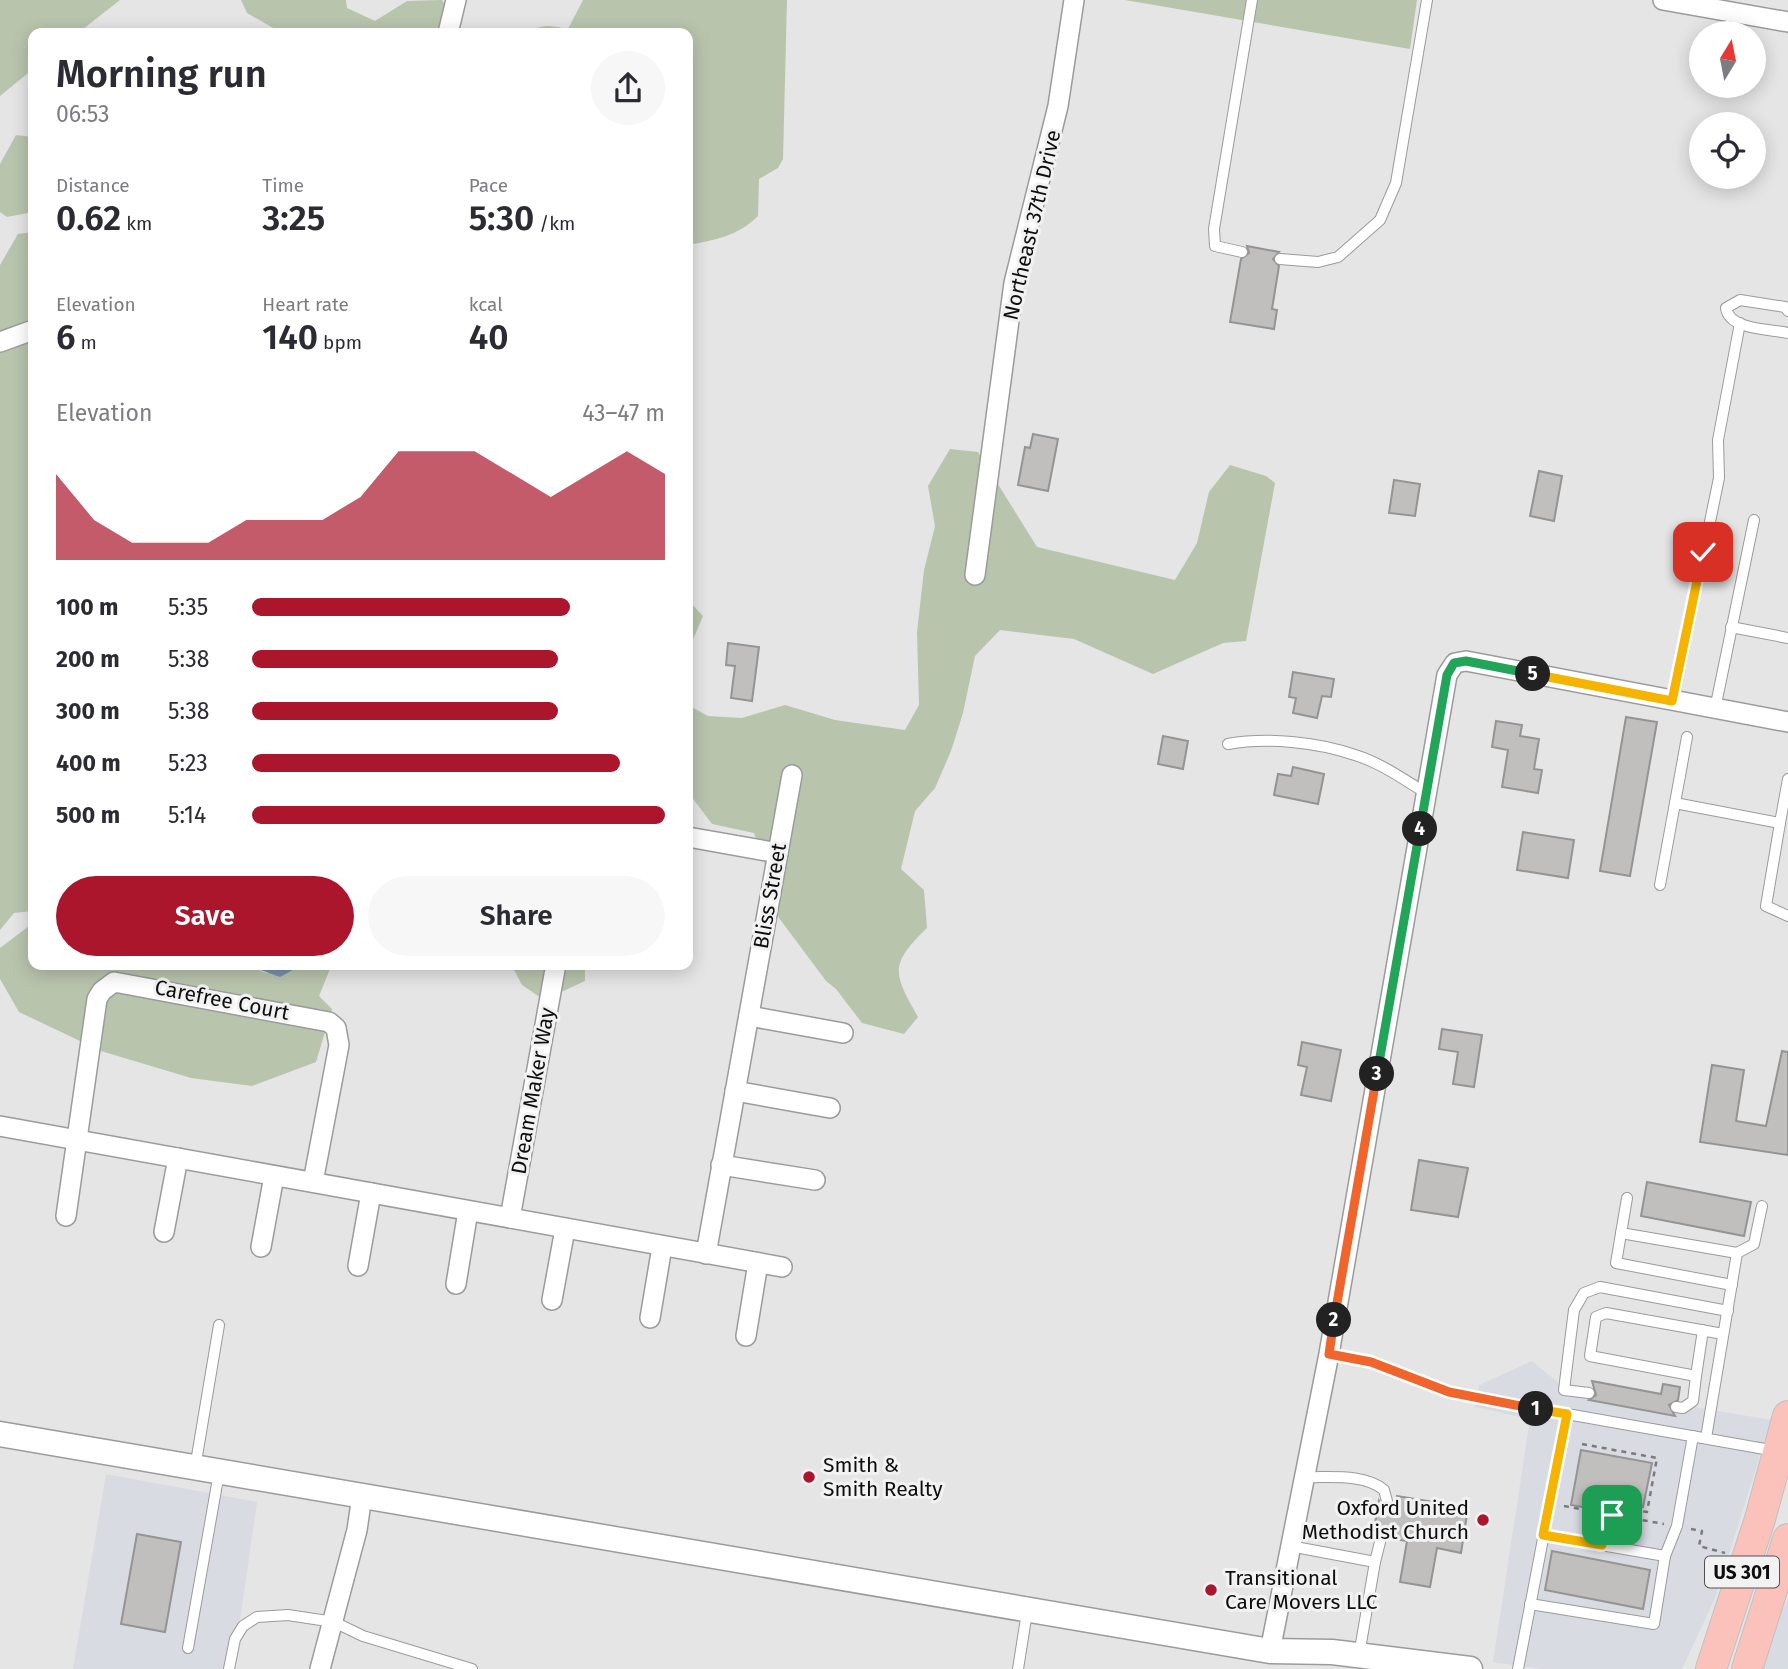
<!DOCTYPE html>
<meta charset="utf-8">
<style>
:root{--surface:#fff;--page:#f7f7f7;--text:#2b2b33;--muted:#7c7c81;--accent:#ab162d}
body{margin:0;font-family:"Fira Sans",sans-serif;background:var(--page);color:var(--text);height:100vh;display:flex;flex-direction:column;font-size:26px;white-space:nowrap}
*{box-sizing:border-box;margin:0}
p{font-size:23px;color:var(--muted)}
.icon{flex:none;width:38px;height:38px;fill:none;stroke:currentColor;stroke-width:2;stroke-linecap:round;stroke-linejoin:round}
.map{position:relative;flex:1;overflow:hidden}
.panel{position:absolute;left:28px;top:28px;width:665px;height:942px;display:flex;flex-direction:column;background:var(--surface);border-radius:14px;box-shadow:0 4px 18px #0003}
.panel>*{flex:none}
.needle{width:46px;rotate:10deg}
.fabs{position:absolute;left:1689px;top:21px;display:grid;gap:14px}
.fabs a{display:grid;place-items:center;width:77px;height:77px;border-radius:50%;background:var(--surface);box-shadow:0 4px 18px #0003;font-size:35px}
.pin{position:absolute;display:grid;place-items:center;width:60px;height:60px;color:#fff;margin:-30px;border-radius:14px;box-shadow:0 4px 10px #0006}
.km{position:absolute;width:35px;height:35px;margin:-18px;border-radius:50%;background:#222;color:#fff;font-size:19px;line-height:35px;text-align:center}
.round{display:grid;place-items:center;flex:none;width:74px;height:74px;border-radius:37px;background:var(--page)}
.overview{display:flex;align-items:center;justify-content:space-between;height:119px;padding:0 28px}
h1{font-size:38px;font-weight:600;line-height:52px}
.stats{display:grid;grid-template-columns:repeat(3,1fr);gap:10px;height:119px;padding:7px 28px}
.stats div{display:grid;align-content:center}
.stats b{font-size:35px;font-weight:600}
.stats small{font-size:19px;font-weight:400}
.stats p{font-size:19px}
.chart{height:196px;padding:14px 28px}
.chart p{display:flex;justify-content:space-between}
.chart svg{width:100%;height:126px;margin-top:7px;fill:var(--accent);opacity:.7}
.cta{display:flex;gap:14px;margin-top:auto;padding:14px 28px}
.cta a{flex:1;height:80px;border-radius:42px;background:var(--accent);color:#fff;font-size:28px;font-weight:600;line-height:80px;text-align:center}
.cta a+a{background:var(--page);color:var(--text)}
ul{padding:0 28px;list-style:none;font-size:23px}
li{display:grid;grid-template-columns:112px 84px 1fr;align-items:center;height:52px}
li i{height:18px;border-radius:9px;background:var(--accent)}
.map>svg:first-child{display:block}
</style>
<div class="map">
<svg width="1788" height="1669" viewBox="0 0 1788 1669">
<rect width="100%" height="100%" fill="#e5e5e6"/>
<g fill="#d9dbe3">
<polygon points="1532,1361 1560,1384 1771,1420 1716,1596 1682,1669 1540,1669 1493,1662 1530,1419 1475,1407 1479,1385"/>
<polygon points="106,1474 257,1502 241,1614 229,1669 73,1669"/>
<polygon points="1788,1599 1788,1669 1756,1669 1763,1645"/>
</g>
<g fill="#b9c4ad">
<polygon points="0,0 120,0 78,33 33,33 33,69 0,96"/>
<polygon points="241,0 346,0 347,8 375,21 407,1 442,0 462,33 282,33 247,13"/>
<path d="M 583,0 L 787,0 L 783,159 L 778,168 L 759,179 L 758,216 C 738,236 715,240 688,245 L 688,33 L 499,33 C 508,29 513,32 522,31 C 547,27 540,23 568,29 Z"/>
<polygon points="1125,0 1417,0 1410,49"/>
<polygon points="16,135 33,137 33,212 7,217 0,212 0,164"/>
<polygon points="33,232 33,911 14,913 0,930 0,265 18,234"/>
<path d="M 950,449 L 978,452 L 1037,547 L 1175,580 L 1197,543 L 1209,492 L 1230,465 L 1266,476 L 1275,483 L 1246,641 L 1223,643 L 1153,674 L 1074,639 L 1000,630 L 975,656 L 963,713 L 951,751 L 935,788 L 915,811 L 901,869 L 924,890 L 927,928 C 889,965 893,973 918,1017 L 904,1034 L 862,1023 L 836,989 L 826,981 L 776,914 L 768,873 L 754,833 L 712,824 L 688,792 L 688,705 L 708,716 L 742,718 L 785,705 L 835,720 L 905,730 L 919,705 L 917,632 L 924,570 L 935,526 L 928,486 Z"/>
<polygon points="688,600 703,616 688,651"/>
<polygon points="33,923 33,964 232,964 250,966 266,973 301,968 304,964 332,964 319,996 332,1009 316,1062 252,1086 191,1078 101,1051 19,1012 0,979 0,948"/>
<polygon points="511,964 585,964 585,981 544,1000 522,985"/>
</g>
<polygon fill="#7891ad" points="232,964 304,964 280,977 250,966"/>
<g fill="#c0bfbe" stroke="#959494" stroke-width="2">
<polygon points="1247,246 1279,252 1273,259 1279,266 1272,309 1277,310 1274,329 1230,322 1241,259 1249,253"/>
<polygon points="1033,434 1058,439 1048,491 1018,485 1025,447 1030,448"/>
<polygon points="1539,471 1562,476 1554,521 1530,516"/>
<polygon points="1394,480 1420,484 1415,516 1389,513"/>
<polygon points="728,643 759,647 752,701 731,698 735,666 726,665"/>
<polygon points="1293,672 1334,679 1331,697 1322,696 1317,718 1293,713 1296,698 1289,697"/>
<polygon points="1626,717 1657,722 1630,876 1600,871"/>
<polygon points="1496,721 1522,725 1520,736 1539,739 1534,769 1542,770 1538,793 1502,787 1508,750 1492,747"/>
<polygon points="1163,736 1188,741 1183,769 1158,764"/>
<polygon points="1293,767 1324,774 1318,804 1274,795 1278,774 1291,776"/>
<polygon points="1523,832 1574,840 1568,878 1517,870"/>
<polygon points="1442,1029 1482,1035 1474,1087 1453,1084 1458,1052 1439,1049"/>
<polygon points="1302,1042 1341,1050 1331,1101 1301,1095 1307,1067 1298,1065"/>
<polygon points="1782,1051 1788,1052 1788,1155 1700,1142 1712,1065 1744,1070 1736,1121 1766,1126"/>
<polygon points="1419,1160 1468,1168 1458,1217 1411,1210"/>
<polygon points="1647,1182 1751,1202 1744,1236 1641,1216"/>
<polygon points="1592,1381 1661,1394 1663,1384 1680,1387 1678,1400 1669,1405 1675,1416 1589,1400 1596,1395"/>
<polygon points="1581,1450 1652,1463 1643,1507 1624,1504 1622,1514 1571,1505"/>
<polygon points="1397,1496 1446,1504 1445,1511 1467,1515 1461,1553 1437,1548 1430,1587 1400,1582 1407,1541 1388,1538 1382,1531 1373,1535 1379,1501 1382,1507 1390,1508 1395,1503"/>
<polygon points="137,1534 181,1542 165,1632 121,1624"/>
<polygon points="1552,1551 1650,1570 1643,1609 1545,1590"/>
</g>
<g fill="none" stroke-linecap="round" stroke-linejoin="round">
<g stroke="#9b9b9c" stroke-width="12">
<g id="service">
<polyline points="1242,252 1215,246 1214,229 1252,0"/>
<polyline points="1280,259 1318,262 1338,257 1380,220 1396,183 1427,0"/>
<path d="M 1788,311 L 1785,307 L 1740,300 L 1726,308 C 1729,330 1770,329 1788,333"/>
<polyline points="1731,627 1788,638"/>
<polyline points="1673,701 1719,478 1718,440 1740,323"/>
<polyline points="1715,709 1754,520"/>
<path d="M 1228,744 C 1267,737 1317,742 1355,755 C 1381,763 1403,779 1426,793"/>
<polyline points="1675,803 1687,737"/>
<polyline points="1780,823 1788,779"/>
<polyline points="1660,885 1675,803 1780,823 1766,906 1788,916"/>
<polyline points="1627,1198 1616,1263 1732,1285"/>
<polyline points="1621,1233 1737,1253"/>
<polyline points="1703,1330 1696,1376 1590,1356 1596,1317 1606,1313 1723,1334"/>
<polyline points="1329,1354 1371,1362 1449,1392 1567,1414"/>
<polyline points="1589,1393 1564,1390 1574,1310 1584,1293 1600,1287 1728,1311"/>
<polyline points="1676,1407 1683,1408 1693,1401 1696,1376"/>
<polyline points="1706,1438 1737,1253 1754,1244 1762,1206"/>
<polyline points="195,1468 219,1325"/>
<path d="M 1304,1477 C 1328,1478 1365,1473 1384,1490 L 1387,1501"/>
<polyline points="1543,1535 1665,1556"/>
<polyline points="1290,1546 1375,1562 1359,1655"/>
<polyline points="1375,1562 1381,1538"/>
<polyline points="1530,1604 1654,1624 1665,1556 1677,1526 1693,1436"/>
<polyline points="188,1648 219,1473"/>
<polyline points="229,1669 235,1639 243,1626 257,1617 288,1615 334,1622 363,1636 472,1669"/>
<polyline points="1018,1669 1027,1612"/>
<polyline points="1518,1669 1567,1414 1776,1451"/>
</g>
</g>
<g stroke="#9b9b9c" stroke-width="22">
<g id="minor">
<polyline points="1663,0 1788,22"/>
<polyline points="448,33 456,0"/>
<polyline points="0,342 33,330"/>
<polyline points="975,575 1014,283 1058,106 1074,0"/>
<polyline points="688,837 778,853"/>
<polyline points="749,1016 843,1033"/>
<polyline points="735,1091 830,1108"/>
<polyline points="0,1126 782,1267"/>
<polyline points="721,1165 815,1180"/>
<polyline points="66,1216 97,999 102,991 114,982 329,1022 336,1028 339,1045 313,1182"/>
<polyline points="510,1218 556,964"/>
<polyline points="164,1232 178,1158"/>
<polyline points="261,1247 274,1176"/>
<polyline points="706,1254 792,775"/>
<polyline points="358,1266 371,1193"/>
<polyline points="456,1284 468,1211"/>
<polyline points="552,1300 565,1229"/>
<polyline points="650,1318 662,1247"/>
<polyline points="746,1336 758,1263"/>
<polyline points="1270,1651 1329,1354 1447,675 1455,663 1466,661 1788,722"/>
<polyline points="320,1669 357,1530 362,1496"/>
</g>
</g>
<g stroke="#9b9b9c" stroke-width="27">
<polyline id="tertiary" points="0,1434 1270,1651 1332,1652 1470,1669"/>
</g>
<g stroke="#c0c0c1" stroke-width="32">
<g id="primary">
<polyline points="1711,1669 1760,1519 1788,1416"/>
<polyline points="1747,1669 1788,1539"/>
</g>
</g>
<g stroke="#7b7b7c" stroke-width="2.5" stroke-dasharray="5 5" stroke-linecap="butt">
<polyline points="1582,1444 1657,1458 1647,1512 1623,1508"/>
<polyline points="1564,1506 1664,1524"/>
<polyline points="1691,1529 1702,1531 1699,1546 1725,1553"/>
<polyline points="1604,1531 1607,1514"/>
</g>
<use href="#service" stroke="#fff" stroke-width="10"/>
<use href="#minor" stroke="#fff" stroke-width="19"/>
<use href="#tertiary" stroke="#fff" stroke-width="24"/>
<use href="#primary" stroke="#fbc2bb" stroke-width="30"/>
</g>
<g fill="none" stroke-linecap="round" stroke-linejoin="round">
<g stroke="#fff" stroke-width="14">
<polyline id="split-1" points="1536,1409 1567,1414 1543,1535 1602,1545 1607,1514 1612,1515"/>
</g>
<g stroke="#fff" stroke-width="14">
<polyline id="split-2" points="1334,1320 1329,1354 1371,1362 1449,1392 1536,1409"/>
</g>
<g stroke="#fff" stroke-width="14">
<polyline id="split-3" points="1334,1320 1377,1074"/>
</g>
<g stroke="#fff" stroke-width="14">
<polyline id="split-4" points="1377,1074 1420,829"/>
</g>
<g stroke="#fff" stroke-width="14">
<polyline id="split-5" points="1420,829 1447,675 1454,663 1466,661 1533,674"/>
</g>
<g stroke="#fff" stroke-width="14">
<polyline id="split-6" points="1533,674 1672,701 1703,552"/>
</g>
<use href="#split-1" stroke="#f5b400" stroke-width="9"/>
<use href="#split-2" stroke="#f0652b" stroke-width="9"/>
<use href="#split-3" stroke="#f0652b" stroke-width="9"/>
<use href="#split-4" stroke="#22a559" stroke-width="9"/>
<use href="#split-5" stroke="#22a559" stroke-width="9"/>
<use href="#split-6" stroke="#f5b400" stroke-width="9"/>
</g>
<g fill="#ab162d" stroke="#f2f2f3" stroke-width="2.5">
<circle cx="809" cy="1477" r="7"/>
<circle cx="1483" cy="1520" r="7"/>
<circle cx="1211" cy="1590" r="7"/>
</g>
<g text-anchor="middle" stroke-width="6" stroke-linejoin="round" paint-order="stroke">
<rect fill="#f2f2f3" stroke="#525253" stroke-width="2" x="1705" y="1556.5" width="74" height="31" rx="5"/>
<g font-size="19" font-weight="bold" fill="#0e0e0f">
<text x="1742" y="1579">US 301</text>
</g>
<g font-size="21" fill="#0e0e0f" stroke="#f2f2f3">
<text transform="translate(1032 225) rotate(-77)" y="7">Northeast 37th Drive</text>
<text transform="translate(770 896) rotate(-80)" y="7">Bliss Street</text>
<text transform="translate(222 1000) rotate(11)" y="7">Carefree Court</text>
<text transform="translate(533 1091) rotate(-80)" y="7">Dream Maker Way</text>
</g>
<g font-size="21" fill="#0e0e0f" stroke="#f2f2f3" text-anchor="start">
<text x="823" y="1472">Smith &amp;<tspan x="823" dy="24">Smith Realty</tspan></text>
<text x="1469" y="1515" text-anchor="end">Oxford United<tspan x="1469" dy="24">Methodist Church</tspan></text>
<text x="1225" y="1585">Transitional<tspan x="1225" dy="24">Care Movers LLC</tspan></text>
</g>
</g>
</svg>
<div class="fabs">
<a><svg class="needle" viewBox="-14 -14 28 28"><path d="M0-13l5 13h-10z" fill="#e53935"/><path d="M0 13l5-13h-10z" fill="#7c7c81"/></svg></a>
<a><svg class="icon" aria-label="locate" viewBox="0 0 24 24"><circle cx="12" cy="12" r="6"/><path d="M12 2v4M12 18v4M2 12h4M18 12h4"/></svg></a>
</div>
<div class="pin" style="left:1612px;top:1515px;background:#1e9e55"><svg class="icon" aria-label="arrive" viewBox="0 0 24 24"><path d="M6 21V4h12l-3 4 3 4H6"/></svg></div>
<div class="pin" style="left:1703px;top:552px;background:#d93025"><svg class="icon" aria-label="check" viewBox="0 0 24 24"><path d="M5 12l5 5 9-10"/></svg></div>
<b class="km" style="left:1536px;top:1409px">1</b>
<b class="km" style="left:1334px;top:1320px">2</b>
<b class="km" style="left:1377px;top:1074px">3</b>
<b class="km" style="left:1420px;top:829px">4</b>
<b class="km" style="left:1533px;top:674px">5</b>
<section class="panel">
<div class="overview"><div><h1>Morning run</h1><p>06:53</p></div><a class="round"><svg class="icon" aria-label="share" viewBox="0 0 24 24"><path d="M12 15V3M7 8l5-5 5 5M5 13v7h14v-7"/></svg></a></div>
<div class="stats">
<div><p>Distance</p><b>0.62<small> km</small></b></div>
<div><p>Time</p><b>3:25</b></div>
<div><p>Pace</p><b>5:30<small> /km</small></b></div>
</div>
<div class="stats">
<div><p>Elevation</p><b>6<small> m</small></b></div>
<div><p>Heart rate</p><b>140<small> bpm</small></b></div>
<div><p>kcal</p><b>40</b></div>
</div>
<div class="chart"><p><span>Elevation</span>43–47 m</p>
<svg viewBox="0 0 160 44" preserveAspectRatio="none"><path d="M0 44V14L10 30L20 38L30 38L40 38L50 30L60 30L70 30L80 22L90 6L100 6L110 6L120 14L130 22L140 14L150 6L160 14V44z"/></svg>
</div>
<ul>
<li><b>100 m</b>5:35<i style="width:77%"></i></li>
<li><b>200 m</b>5:38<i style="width:74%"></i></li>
<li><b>300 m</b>5:38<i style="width:74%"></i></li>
<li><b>400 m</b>5:23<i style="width:89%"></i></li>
<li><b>500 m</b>5:14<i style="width:100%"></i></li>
</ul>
<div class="cta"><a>Save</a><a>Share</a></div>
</section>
</div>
